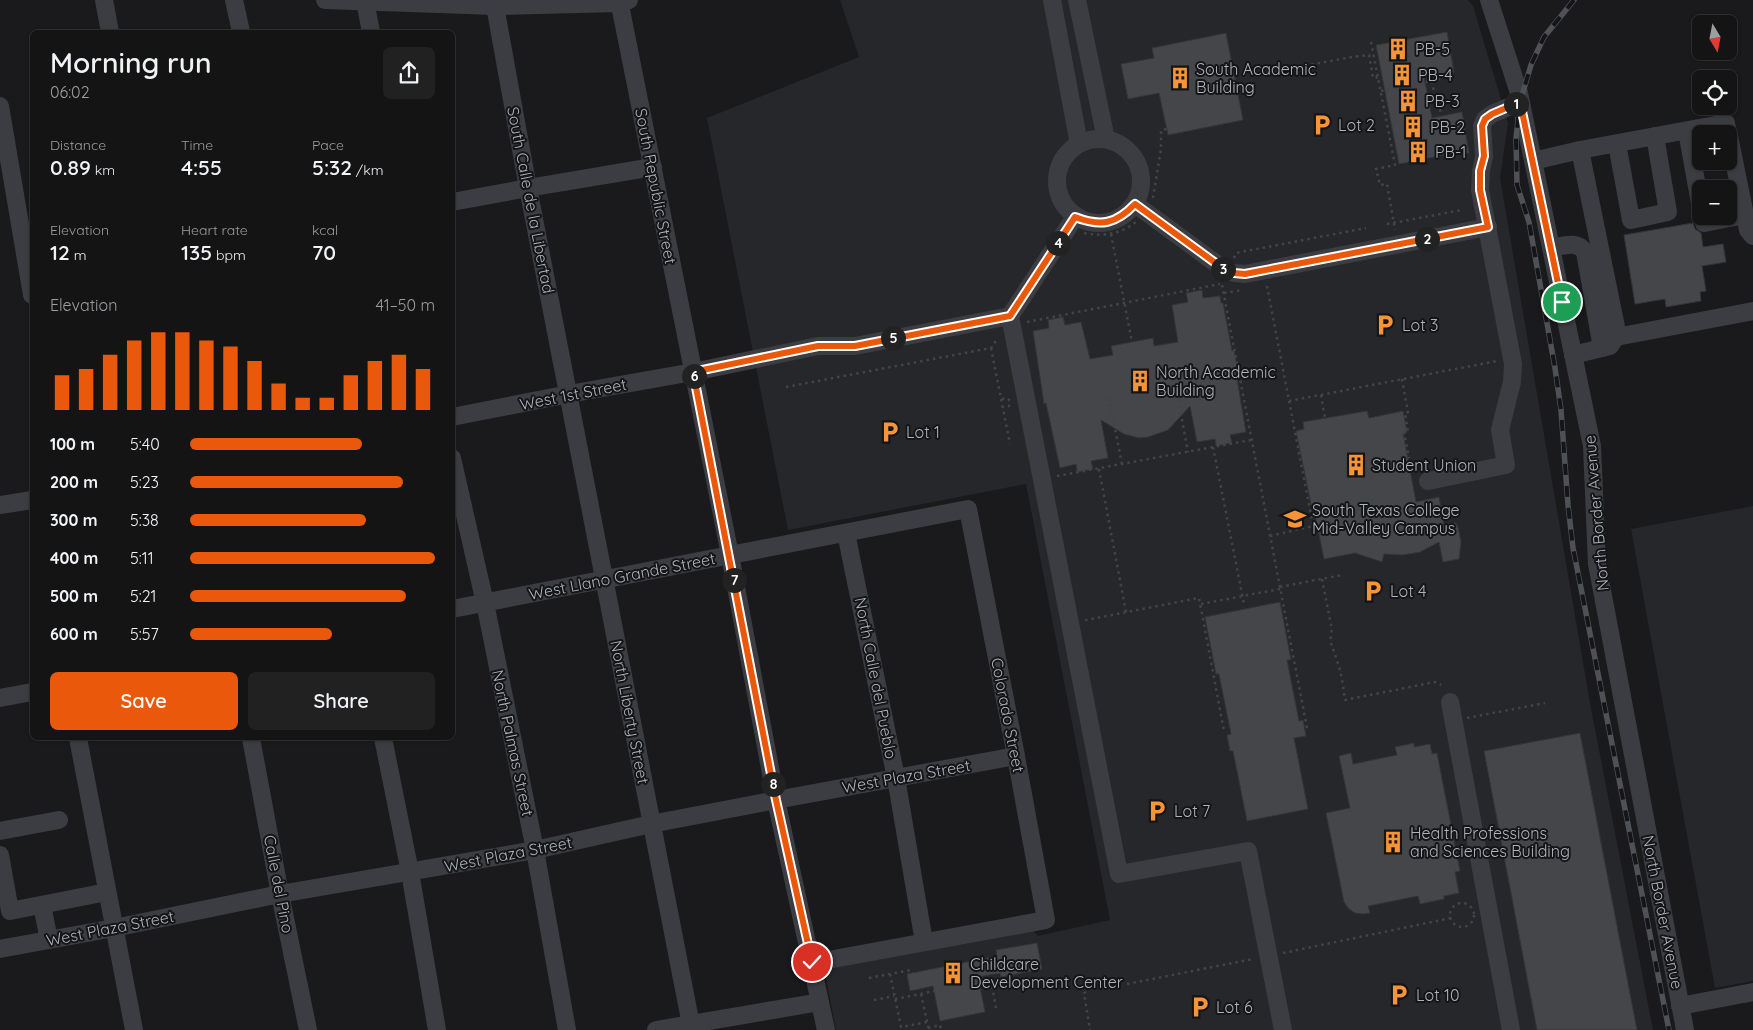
<!DOCTYPE html>
<meta charset="utf-8">
<style>
:root{--surface:#141415;--page:#212122;--text:#f1f3f6;--muted:#9d9ea0;--line:#333334;--accent:#ea580c}
body{margin:0;font-family:Quicksand,sans-serif;background:var(--page);color:var(--text);height:100vh;display:flex;flex-direction:column;font-size:19px;white-space:nowrap}
*{box-sizing:border-box;margin:0}
p{font-size:16px;color:var(--muted)}
.icon{flex:none;width:28px;height:28px;fill:none;stroke:currentColor;stroke-width:2;stroke-linecap:round;stroke-linejoin:round}
.map{position:relative;flex:1;overflow:hidden}
.panel{position:absolute;left:30px;top:30px;width:425px;height:710px;display:flex;flex-direction:column;background:var(--surface);border-radius:8px;box-shadow:0 1px 4px #0004,0 0 0 1px var(--line)}
.panel>*{flex:none}
.needle{width:32px;rotate:170deg}
.buttons{position:absolute;left:1692px;top:15px;display:grid;gap:10px}
.buttons a{display:grid;place-items:center;width:45px;height:45px;border-radius:8px;background:var(--surface);box-shadow:0 1px 4px #0004,0 0 0 1px var(--line);font-size:25px}
.pin{position:absolute;display:grid;place-items:center;width:42px;height:42px;color:#fff;margin:-21px;border:2px solid #fff;border-radius:50%;box-shadow:0 1px 5px #0007}
.km{position:absolute;width:25px;height:25px;margin:-12px;border-radius:50%;background:#222;color:#fff;font-size:14px;line-height:25px;text-align:center}
.round{display:grid;place-items:center;flex:none;width:52px;height:52px;border-radius:8px;background:var(--page)}
.summary{display:flex;align-items:center;justify-content:space-between;height:85px;padding:0 20px}
h1{font-size:28px;font-weight:600;line-height:38px}
.figures{display:grid;grid-template-columns:repeat(3,1fr);gap:8px;height:85px;padding:5px 20px}
.figures div{display:grid;align-content:center}
.figures b{font-size:21px;font-weight:600}
.figures small{font-size:14px;font-weight:400}
.figures p{font-size:14px}
.chart{height:140px;padding:10px 20px}
.chart p{display:flex;justify-content:space-between}
.chart svg{width:100%;height:90px;margin-top:5px;stroke:var(--accent);stroke-width:6}
.action{display:flex;gap:10px;margin-top:auto;padding:10px 20px}
.action a{flex:1;height:58px;border-radius:8px;background:var(--accent);color:#fff;font-size:20px;font-weight:600;line-height:58px;text-align:center}
.action a+a{background:var(--page);color:var(--text)}
ul{padding:0 20px;list-style:none;font-size:16px}
li{display:grid;grid-template-columns:80px 60px 1fr;align-items:center;height:38px}
li i{height:12px;border-radius:6px;background:var(--accent)}
.map>svg:first-child{display:block}
</style>
<div class="map">
<svg width="1753" height="1030" viewBox="0 0 1753 1030">
<rect width="100%" height="100%" fill="#1a1a1c"/>
<g fill="#26272a">
<polygon points="840,0 1468,0 1473,6 1508,123 1500,178 1590,703 1653,1030 836,1030 825,973 827,969 1034,931 1038,936 1110,920 1026,484 788,530 707,118 859,57"/>
<polygon points="1753,506 1753,981 1715,988 1631,529"/>
</g>
<g fill="#444649" stroke="#343539">
<polygon points="1447,32 1454,72 1424,77 1432,118 1462,112 1469,153 1454,155 1454,153 1399,164 1376,45"/>
<polygon points="1226,33 1243,120 1168,135 1159,93 1128,99 1121,64 1154,58 1152,48"/>
<polygon points="1693,223 1695,229 1701,233 1703,247 1723,244 1726,262 1702,266 1706,291 1700,292 1701,301 1666,307 1665,299 1635,304 1624,235"/>
<polygon points="1202,290 1203,298 1220,296 1221,303 1223,303 1232,351 1234,350 1237,367 1235,367 1246,432 1230,435 1232,443 1216,446 1215,439 1197,442 1190,406 1168,430 1148,437 1139,438 1124,434 1101,420 1108,458 1091,461 1093,469 1077,472 1076,464 1060,468 1046,403 1044,404 1033,331 1049,328 1048,320 1063,317 1065,325 1081,322 1090,359 1113,355 1111,346 1153,338 1154,346 1178,342 1172,305 1188,302 1186,293"/>
<polygon points="1367,411 1369,418 1403,411 1407,432 1403,433 1416,502 1439,497 1444,525 1456,523 1458,527 1461,542 1459,559 1443,562 1439,542 1420,552 1403,555 1384,554 1382,562 1355,553 1324,559 1314,509 1312,509 1296,431 1304,429 1303,422"/>
<polygon points="1280,602 1291,660 1287,660 1299,721 1303,720 1306,736 1294,738 1308,809 1247,821 1233,751 1230,751 1227,735 1231,734 1219,674 1216,674 1205,617"/>
<polygon points="1580,733 1637,1030 1537,1030 1484,751"/>
<polygon points="1414,743 1414,747 1430,744 1432,754 1437,753 1460,871 1455,872 1459,893 1444,896 1444,899 1420,904 1418,896 1368,906 1370,913 1363,914 1355,913 1349,909 1344,902 1326,813 1350,808 1339,756 1351,753 1353,764 1397,755 1395,747"/>
<polygon points="1037,943 1042,969 1001,977 1000,973 978,977 985,1012 940,1021 933,986 910,991 907,974 997,956 996,950"/>
</g>
<g fill="none" stroke-linecap="round" stroke-linejoin="round">
<g stroke="#414449" stroke-width="2.5" stroke-dasharray="2.5 4" stroke-linecap="butt">
<polyline points="1371,42 1395,165 1376,169 1380,185 1387,184 1395,230"/>
<polyline points="1260,74 1352,57 1369,55 1373,78 1378,77"/>
<polyline points="1432,81 1437,111 1443,110"/>
<polyline points="1381,91 1440,79"/>
<polyline points="1153,198 1161,149 1161,130 1167,129"/>
<polyline points="1387,224 1462,210"/>
<path d="M 1084,233 C 1104,237 1120,234 1136,222"/>
<polyline points="1111,234 1132,342"/>
<polyline points="1234,258 1236,253 1366,228"/>
<polyline points="1222,285 1307,728"/>
<polyline points="1267,286 1313,526 1270,536"/>
<polyline points="1224,293 1242,290"/>
<polyline points="1027,322 1220,284"/>
<polyline points="991,348 1010,444"/>
<polyline points="1402,379 1408,412 1405,413 1408,432 1404,433 1409,458"/>
<polyline points="786,387 991,348 996,341 999,340"/>
<polyline points="1176,387 1188,452"/>
<polyline points="1321,395 1325,418"/>
<polyline points="1109,398 1122,464"/>
<polyline points="1002,399 1007,398 1010,401 1009,406 1003,407"/>
<polyline points="1289,401 1497,361"/>
<polyline points="1213,447 1244,604"/>
<polyline points="1099,469 1126,612"/>
<polyline points="1057,476 1251,440"/>
<path d="M 1322,579 L 1332,630 C 1328,643 1334,649 1337,661 C 1342,673 1343,687 1345,700 L 1435,682 L 1441,685"/>
<polyline points="1280,587 1342,575"/>
<polyline points="1201,604 1280,589"/>
<polyline points="1086,621 1086,620 1199,598 1224,731"/>
<polyline points="1467,718 1545,703"/>
<circle cx="1462" cy="915" r="12"/>
<polyline points="1283,953 1451,918"/>
<polyline points="890,974 901,1027 927,1022"/>
<polyline points="869,978 911,970 912,973"/>
<polyline points="991,980 996,1008"/>
<polyline points="1127,984 1253,959"/>
<polyline points="1086,992 1084,993 1090,1030"/>
<polyline points="921,994 929,1030"/>
<polyline points="895,999 999,978 995,957"/>
<polyline points="874,1000 894,996"/>
<polyline points="928,1028 940,1025 941,1030"/>
</g>
<g stroke="#3b3d42" stroke-width="18">
<polyline points="104,0 110,32"/>
<polyline points="234,0 241,32"/>
<polyline points="325,0 495,6 618,3 629,0"/>
<polyline points="619,0 730,555 776,800 826,1030"/>
<polyline points="1052,0 1079,144"/>
<polyline points="1077,0 1106,139"/>
<polyline points="1489,0 1519,93 1592,446 1597,564 1685,1030"/>
<polyline points="365,1 371,32"/>
<polyline points="495,6 528,188 692,1030"/>
<polyline points="0,106 32,295"/>
<polyline points="1687,131 1701,209"/>
<polyline points="1729,136 1748,230 1753,236"/>
<circle cx="1099" cy="181" r="42"/>
<polyline points="1617,144 1631,220 1668,212 1655,136"/>
<polyline points="1533,161 1580,150 1726,123 1728,134"/>
<polyline points="452,202 528,188 653,167"/>
<polyline points="1135,204 1225,270 1234,273 1245,274 1488,227"/>
<polyline points="1703,216 1704,223 1745,215"/>
<polyline points="1075,217 1010,316 1119,874 1248,851 1283,1030"/>
<path d="M 1551,248 C 1563,246 1577,240 1585,252 L 1602,348"/>
<polyline points="1616,337 1753,311"/>
<polyline points="1573,355 1610,346 1616,337 1616,327 1580,150"/>
<polyline points="452,417 569,394 693,372 818,346 855,346 1010,316"/>
<polyline points="452,458 485,603 535,850 567,1030"/>
<polyline points="1428,481 1506,465 1500,430 1512,382 1513,364 1480,190 1481,171 1484,156 1482,126 1485,119 1492,114 1520,102"/>
<polyline points="0,505 32,500"/>
<polyline points="846,533 896,778 924,942"/>
<polyline points="452,609 968,509 1016,756 1046,920 812,963"/>
<polyline points="0,698 32,692"/>
<polyline points="1450,702 1511,1030"/>
<polyline points="78,738 134,1030"/>
<polyline points="251,738 280,894 308,1030"/>
<polyline points="383,738 410,872 437,1030"/>
<polyline points="0,831 59,820"/>
<polyline points="0,855 10,911 107,892"/>
<polyline points="42,905 49,940"/>
<polyline points="0,949 114,928 280,894 535,850 651,824 776,800 1016,756"/>
<polyline points="1680,1006 1753,992"/>
<polyline points="656,1030 820,1002"/>
</g>
<g stroke="#4e5257" stroke-width="5.5">
<polyline id="rail" points="1574,0 1544,37 1531,65 1520,102 1516,138 1517,185 1529,222 1555,368 1561,410 1568,505 1573,548 1669,1030"/>
</g>
<use href="#rail" stroke="#151518" stroke-width="4" stroke-dasharray="11" stroke-linecap="butt"/>
</g>
<g fill="none" stroke-linecap="round" stroke-linejoin="round">
<g stroke="#fff" stroke-width="10">
<path id="route" d="M 812,962 L 776,800 L 693,372 L 818,346 L 855,346 L 1010,316 L 1075,217 C 1101,227 1116,224 1135,204 L 1225,270 L 1234,273 L 1245,274 L 1488,227 L 1480,190 L 1480,171 L 1484,156 L 1482,126 L 1485,119 L 1492,114 L 1520,102 L 1562,302"/>
</g>
<use href="#route" stroke="#ea580c" stroke-width="6"/>
</g>
<defs>
<g id="building-bare" transform="scale(1.725)"><path d="M-4-6H4V6H1V3H-1V6H-4ZM-2.5-4.3h1.7v1.8h-1.7ZM.8-4.3h1.7v1.8H.8ZM-2.5-1h1.7V.8h-1.7ZM.8-1h1.7V.8H.8Z" fill="#f79437" stroke="#151518" stroke-width="2.5" paint-order="stroke"/></g>
<g id="parking-bare" transform="scale(1.725)"><path d="M-3.5-5.5H1a3.5 3.5 0 0 1 0 7H-1V5.5H-3.5ZM-1-3.4V-.6H.8a1.4 1.4 0 0 0 0-2.8Z" fill="#f79437" stroke="#151518" stroke-width="2.5" paint-order="stroke"/></g>
<g id="university-bare" transform="scale(1.725)"><path d="M0-5L7-2L0 1L-7-2ZM-4 1L0 2.5L4 1V4Q0 6-4 4Z" fill="#f79437" stroke="#151518" stroke-width="2.5" paint-order="stroke"/></g>
</defs>
<g fill-rule="evenodd">
<use href="#building-bare" x="1398" y="49"/>
<use href="#building-bare" x="1402" y="75"/>
<use href="#building-bare" x="1180" y="78"/>
<use href="#building-bare" x="1408" y="101"/>
<use href="#parking-bare" x="1322" y="125"/>
<use href="#building-bare" x="1413" y="127"/>
<use href="#building-bare" x="1418" y="152"/>
<use href="#parking-bare" x="1385" y="325"/>
<use href="#building-bare" x="1140" y="381"/>
<use href="#parking-bare" x="890" y="432"/>
<use href="#building-bare" x="1356" y="465"/>
<use href="#university-bare" x="1295" y="519"/>
<use href="#parking-bare" x="1373" y="591"/>
<use href="#parking-bare" x="1157" y="811"/>
<use href="#building-bare" x="1393" y="842"/>
<use href="#building-bare" x="953" y="973"/>
<use href="#parking-bare" x="1399" y="995"/>
<use href="#parking-bare" x="1200" y="1007"/>
</g>
<g text-anchor="middle" stroke-width="4" stroke-linejoin="round" paint-order="stroke">
<g font-size="16" fill="#acb4bc" stroke="#151518" text-anchor="start">
<text x="1415" y="55">PB-5</text>
<text x="1196" y="75">South Academic<tspan x="1196" dy="18">Building</tspan></text>
<text x="1418" y="81">PB-4</text>
<text x="1425" y="107">PB-3</text>
<text x="1338" y="131">Lot 2</text>
<text x="1430" y="133">PB-2</text>
<text x="1435" y="158">PB-1</text>
<text x="1402" y="331">Lot 3</text>
<text x="1156" y="378">North Academic<tspan x="1156" dy="18">Building</tspan></text>
<text x="906" y="438">Lot 1</text>
<text x="1372" y="471">Student Union</text>
<text x="1312" y="516">South Texas College<tspan x="1312" dy="18">Mid-Valley Campus</tspan></text>
<text x="1390" y="597">Lot 4</text>
<text x="1174" y="817">Lot 7</text>
<text x="1410" y="839">Health Professions<tspan x="1410" dy="18">and Sciences Building</tspan></text>
<text x="970" y="970">Childcare<tspan x="970" dy="18">Development Center</tspan></text>
<text x="1416" y="1001">Lot 10</text>
<text x="1216" y="1013">Lot 6</text>
</g>
<g font-size="16" fill="#acb4bc" stroke="#151518">
<text transform="translate(656 186) rotate(79)" y="6">South Republic Street</text>
<text transform="translate(531 200) rotate(79)" y="6">South Calle de la Libertad</text>
<text transform="translate(573 394) rotate(-11)" y="6">West 1st Street</text>
<text transform="translate(1596 513) rotate(-95)" y="6">North Border Avenue</text>
<text transform="translate(622 576) rotate(-11)" y="6">West Llano Grande Street</text>
<text transform="translate(876 678) rotate(79)" y="6">North Calle del Pueblo</text>
<text transform="translate(630 712) rotate(79)" y="6">North Liberty Street</text>
<text transform="translate(1008 715) rotate(79)" y="6">Colorado Street</text>
<text transform="translate(513 743) rotate(78)" y="6">North Palmas Street</text>
<text transform="translate(906 776) rotate(-10)" y="6">West Plaza Street</text>
<text transform="translate(508 854) rotate(-11)" y="6">West Plaza Street</text>
<text transform="translate(279 884) rotate(79)" y="6">Calle del Pino</text>
<text transform="translate(1663 912) rotate(79)" y="6">North Border Avenue</text>
<text transform="translate(110 928) rotate(-11)" y="6">West Plaza Street</text>
</g>
</g>
</svg>
<div class="buttons">
<a><svg class="needle" viewBox="-14 -14 28 28"><path d="M0-13l5 13h-10z" fill="#e53935"/><path d="M0 13l5-13h-10z" fill="#9d9ea0"/></svg></a>
<a><svg class="icon" aria-label="locate" viewBox="0 0 24 24"><circle cx="12" cy="12" r="6"/><path d="M12 2v4M12 18v4M2 12h4M18 12h4"/></svg></a>
<a>+</a>
<a>−</a>
</div>
<div class="pin" style="left:1562px;top:302px;background:#1e9e55"><svg class="icon" aria-label="arrive" viewBox="0 0 24 24"><path d="M6 21V4h12l-3 4 3 4H6"/></svg></div>
<div class="pin" style="left:812px;top:962px;background:#d93025"><svg class="icon" aria-label="check" viewBox="0 0 24 24"><path d="M5 12l5 5 9-10"/></svg></div>
<b class="km" style="left:1516px;top:104px">1</b>
<b class="km" style="left:1427px;top:239px">2</b>
<b class="km" style="left:1223px;top:269px">3</b>
<b class="km" style="left:1058px;top:243px">4</b>
<b class="km" style="left:893px;top:338px">5</b>
<b class="km" style="left:694px;top:376px">6</b>
<b class="km" style="left:734px;top:580px">7</b>
<b class="km" style="left:773px;top:784px">8</b>
<section class="panel">
<div class="summary"><div><h1>Morning run</h1><p>06:02</p></div><a class="round"><svg class="icon" aria-label="share" viewBox="0 0 24 24"><path d="M12 15V3M7 8l5-5 5 5M5 13v7h14v-7"/></svg></a></div>
<div class="figures">
<div><p>Distance</p><b>0.89<small> km</small></b></div>
<div><p>Time</p><b>4:55</b></div>
<div><p>Pace</p><b>5:32<small> /km</small></b></div>
</div>
<div class="figures">
<div><p>Elevation</p><b>12<small> m</small></b></div>
<div><p>Heart rate</p><b>135<small> bpm</small></b></div>
<div><p>kcal</p><b>70</b></div>
</div>
<div class="chart"><p><span>Elevation</span>41–50 m</p>
<svg viewBox="0 0 160 44" preserveAspectRatio="none"><path d="M5 44V27M15 44V24M25 44V17M35 44V10M45 44V6M55 44V6M65 44V10M75 44V13M85 44V20M95 44V31M105 44V38M115 44V38M125 44V27M135 44V20M145 44V17M155 44V24"/></svg>
</div>
<ul>
<li><b>100 m</b>5:40<i style="width:70%"></i></li>
<li><b>200 m</b>5:23<i style="width:87%"></i></li>
<li><b>300 m</b>5:38<i style="width:72%"></i></li>
<li><b>400 m</b>5:11<i style="width:100%"></i></li>
<li><b>500 m</b>5:21<i style="width:88%"></i></li>
<li><b>600 m</b>5:57<i style="width:58%"></i></li>
</ul>
<div class="action"><a>Save</a><a>Share</a></div>
</section>
</div>
